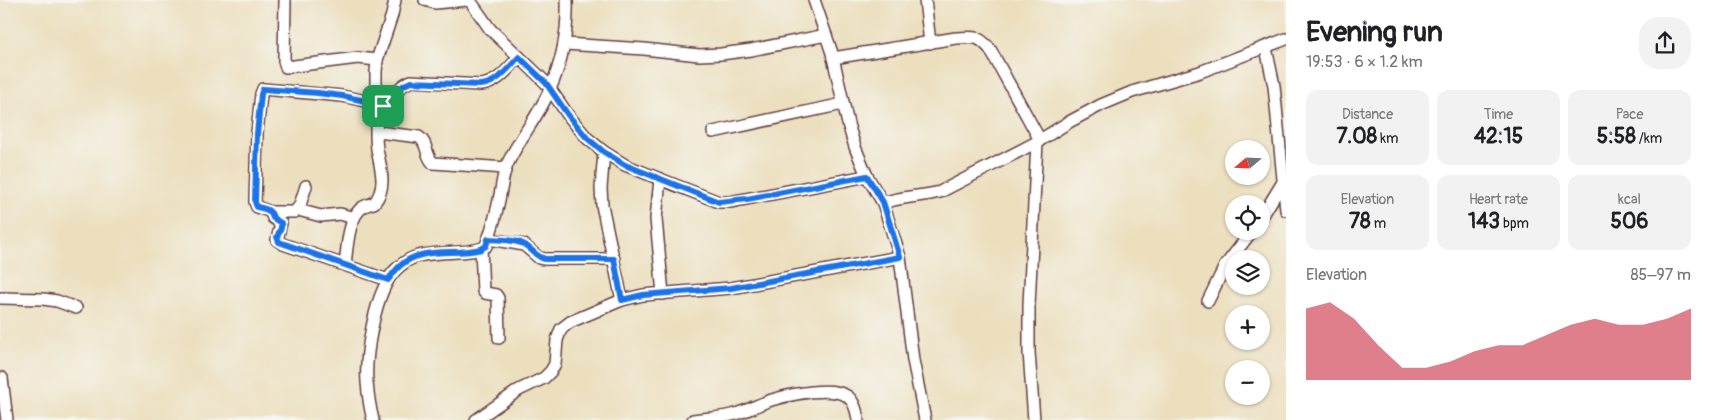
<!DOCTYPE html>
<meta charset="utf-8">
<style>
:root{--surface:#fff;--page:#f2f2f2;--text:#202124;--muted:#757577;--accent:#d1495b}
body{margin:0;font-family:Pangolin,sans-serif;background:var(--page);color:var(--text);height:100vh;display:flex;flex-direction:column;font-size:19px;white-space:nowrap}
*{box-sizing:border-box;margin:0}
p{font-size:16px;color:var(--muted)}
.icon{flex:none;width:28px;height:28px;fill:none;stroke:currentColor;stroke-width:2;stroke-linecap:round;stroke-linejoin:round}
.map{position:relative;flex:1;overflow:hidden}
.panel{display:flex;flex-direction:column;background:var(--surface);width:425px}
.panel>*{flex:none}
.needle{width:32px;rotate:251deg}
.tools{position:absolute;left:1225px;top:140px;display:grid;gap:10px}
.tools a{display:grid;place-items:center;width:45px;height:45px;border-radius:50%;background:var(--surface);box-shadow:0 1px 4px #0004;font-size:25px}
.pin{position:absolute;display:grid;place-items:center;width:42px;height:42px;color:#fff;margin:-21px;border-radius:10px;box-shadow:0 2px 8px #0006}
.round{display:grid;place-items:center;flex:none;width:52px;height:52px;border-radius:20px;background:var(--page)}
.head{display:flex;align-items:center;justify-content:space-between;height:85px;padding:0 20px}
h1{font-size:28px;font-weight:700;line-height:38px}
.stats{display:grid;grid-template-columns:repeat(3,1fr);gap:8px;height:85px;padding:5px 20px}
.stats div{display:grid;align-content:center;border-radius:12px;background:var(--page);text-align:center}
.stats b{font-size:21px;font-weight:700}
.stats small{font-size:14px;font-weight:400}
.stats p{font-size:14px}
.chart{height:140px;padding:10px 20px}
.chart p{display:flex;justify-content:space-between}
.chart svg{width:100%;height:90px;margin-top:5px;fill:var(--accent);opacity:.7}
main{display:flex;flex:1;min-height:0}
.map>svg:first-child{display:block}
</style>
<main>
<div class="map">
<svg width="1286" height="420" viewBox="0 0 1286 420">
<rect width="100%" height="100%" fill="#f6f6f2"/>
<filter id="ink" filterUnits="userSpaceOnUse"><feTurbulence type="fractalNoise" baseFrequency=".02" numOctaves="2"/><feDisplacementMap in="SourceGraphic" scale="10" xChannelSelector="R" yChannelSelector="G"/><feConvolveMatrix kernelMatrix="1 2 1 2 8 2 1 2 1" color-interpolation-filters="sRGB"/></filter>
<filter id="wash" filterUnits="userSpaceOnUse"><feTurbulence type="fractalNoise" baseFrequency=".0096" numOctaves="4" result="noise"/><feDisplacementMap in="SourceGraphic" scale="20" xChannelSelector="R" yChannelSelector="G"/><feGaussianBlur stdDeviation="1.12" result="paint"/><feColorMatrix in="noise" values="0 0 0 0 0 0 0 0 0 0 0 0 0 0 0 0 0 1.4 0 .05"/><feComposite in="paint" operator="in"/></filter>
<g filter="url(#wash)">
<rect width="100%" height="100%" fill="#ecdfbe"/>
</g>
<g filter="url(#ink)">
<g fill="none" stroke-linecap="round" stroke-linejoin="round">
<g stroke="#623c41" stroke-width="14">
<g id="minor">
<polyline points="285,0 284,61 286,67 358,58 377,60"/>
<polyline points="425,0 435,3 467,0 471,2 490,29 536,73 546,83 568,115 587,138 604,152 625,165 675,185 719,202 730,202 867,176"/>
<polyline points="814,0 832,53 848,124 855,147 867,176 883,203 900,257 913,360 925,420"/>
<polyline points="925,0 930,43"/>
<polyline points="565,44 644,49 699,55 721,54 751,50 826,35"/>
<polyline points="1266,48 1274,86 1286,210"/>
<path d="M 833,58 L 956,38 C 974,37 978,35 990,49 L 1040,140"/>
<path d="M 378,106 L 389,104 C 397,93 397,87 411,81 L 480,85 C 497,84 508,69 519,57"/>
<polyline points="383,106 376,83 376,72 377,60 392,15 395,0"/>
<polyline points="713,132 843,104"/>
<polyline points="604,152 601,188 602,205 622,300"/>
<polyline points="660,179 656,219 663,294"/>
<path d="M 883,203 C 901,196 921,197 940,192 L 1037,142 L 1069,122 L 1101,105 L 1132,92 L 1200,72 L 1286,39"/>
<polyline points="298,210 321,216 340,214 354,218"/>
<polyline points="271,212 295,212 300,205 306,186"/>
<polyline points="1261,218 1283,182"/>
<polyline points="489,239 524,245 539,258 545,259 614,259"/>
<polyline points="481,249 483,291 485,293 496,295 498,298 499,338"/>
<path d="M 345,265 C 347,250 348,216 363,207 C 366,205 370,204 374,203 C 388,187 380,167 377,149 C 376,143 376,136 376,129"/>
<path d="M 388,280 L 283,244 L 277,240 L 281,223 L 273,218 L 271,212 L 257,207 L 255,202 L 257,133 L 261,94 L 263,89 L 342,96 L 375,103 L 379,109 L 376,126 L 378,132 L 419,137 C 428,143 425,155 433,163 L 506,168"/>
<polyline points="0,298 43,299 57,301 76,308"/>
<polyline points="1208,301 1225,266 1252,231"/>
<polyline points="2,378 7,420"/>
<path d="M 373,420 C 370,408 368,395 367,382 C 365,355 374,305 387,282 C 392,271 404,261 415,257 C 435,250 474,255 486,246 C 492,229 497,212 500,195 C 502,185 503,174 507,165 C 519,138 539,116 550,89 C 563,60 568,31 567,0"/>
<polyline points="476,420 519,390 544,378 551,371 555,364 557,340 561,329 570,322 622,300 643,295 731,288 900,257"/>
<path d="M 693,420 C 708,418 725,418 739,413 C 751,409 763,402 775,399 C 792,394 832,386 847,396 C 854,401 857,412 858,420"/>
<polyline points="1034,420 1029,352 1029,305 1037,142"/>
</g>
</g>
<use href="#minor" stroke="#fff" stroke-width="11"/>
</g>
</g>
<g fill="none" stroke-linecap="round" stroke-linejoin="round" filter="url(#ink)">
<g stroke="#fff" stroke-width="10">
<path id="route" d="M 519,57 L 546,83 L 568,115 L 587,138 L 604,152 L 625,165 L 719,202 L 747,199 L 867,176 L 883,202 L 900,257 L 731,288 L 643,295 L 622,300 L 614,259 L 545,259 C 536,257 533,250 525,245 C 515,239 500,240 488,239 L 486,246 L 481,249 C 455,256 423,246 401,265 C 396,269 392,275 388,280 L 279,242 L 277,237 L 281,228 L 281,223 L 273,218 C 271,209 265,209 257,207 L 255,202 L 257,134 L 261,94 L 263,89 L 318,93 L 342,96 L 375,103 L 378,106 L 389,104 C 397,93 397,87 411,82 L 480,85 C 497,84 507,69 519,57 Z"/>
</g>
<use href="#route" stroke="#1a73e8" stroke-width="6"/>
</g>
</svg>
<div class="tools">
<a><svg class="needle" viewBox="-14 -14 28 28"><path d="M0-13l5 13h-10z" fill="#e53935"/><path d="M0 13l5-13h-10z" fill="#757577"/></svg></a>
<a><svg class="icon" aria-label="locate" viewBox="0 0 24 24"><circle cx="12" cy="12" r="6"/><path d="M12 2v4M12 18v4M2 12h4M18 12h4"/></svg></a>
<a><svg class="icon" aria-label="layers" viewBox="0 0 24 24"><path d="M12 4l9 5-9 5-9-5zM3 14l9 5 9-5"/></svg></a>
<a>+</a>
<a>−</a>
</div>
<div class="pin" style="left:383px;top:106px;background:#1e9e55"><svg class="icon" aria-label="arrive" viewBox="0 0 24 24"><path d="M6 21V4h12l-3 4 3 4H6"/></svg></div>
</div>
<section class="panel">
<div class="head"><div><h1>Evening run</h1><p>19:53 · 6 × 1.2 km</p></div><a class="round"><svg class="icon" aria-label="share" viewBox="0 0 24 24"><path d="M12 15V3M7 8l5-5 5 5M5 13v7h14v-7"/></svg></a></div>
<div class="stats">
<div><p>Distance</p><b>7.08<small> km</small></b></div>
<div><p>Time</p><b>42:15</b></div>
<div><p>Pace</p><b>5:58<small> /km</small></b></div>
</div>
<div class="stats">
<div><p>Elevation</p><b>78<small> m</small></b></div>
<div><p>Heart rate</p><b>143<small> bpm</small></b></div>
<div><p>kcal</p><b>506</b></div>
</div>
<div class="chart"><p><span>Elevation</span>85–97 m</p>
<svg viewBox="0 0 160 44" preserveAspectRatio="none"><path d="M0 44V9L10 6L20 14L30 27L40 38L50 38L60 35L70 30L80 27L90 27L100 22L110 17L120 14L130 17L140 17L150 14L160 9V44z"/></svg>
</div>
</section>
</main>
